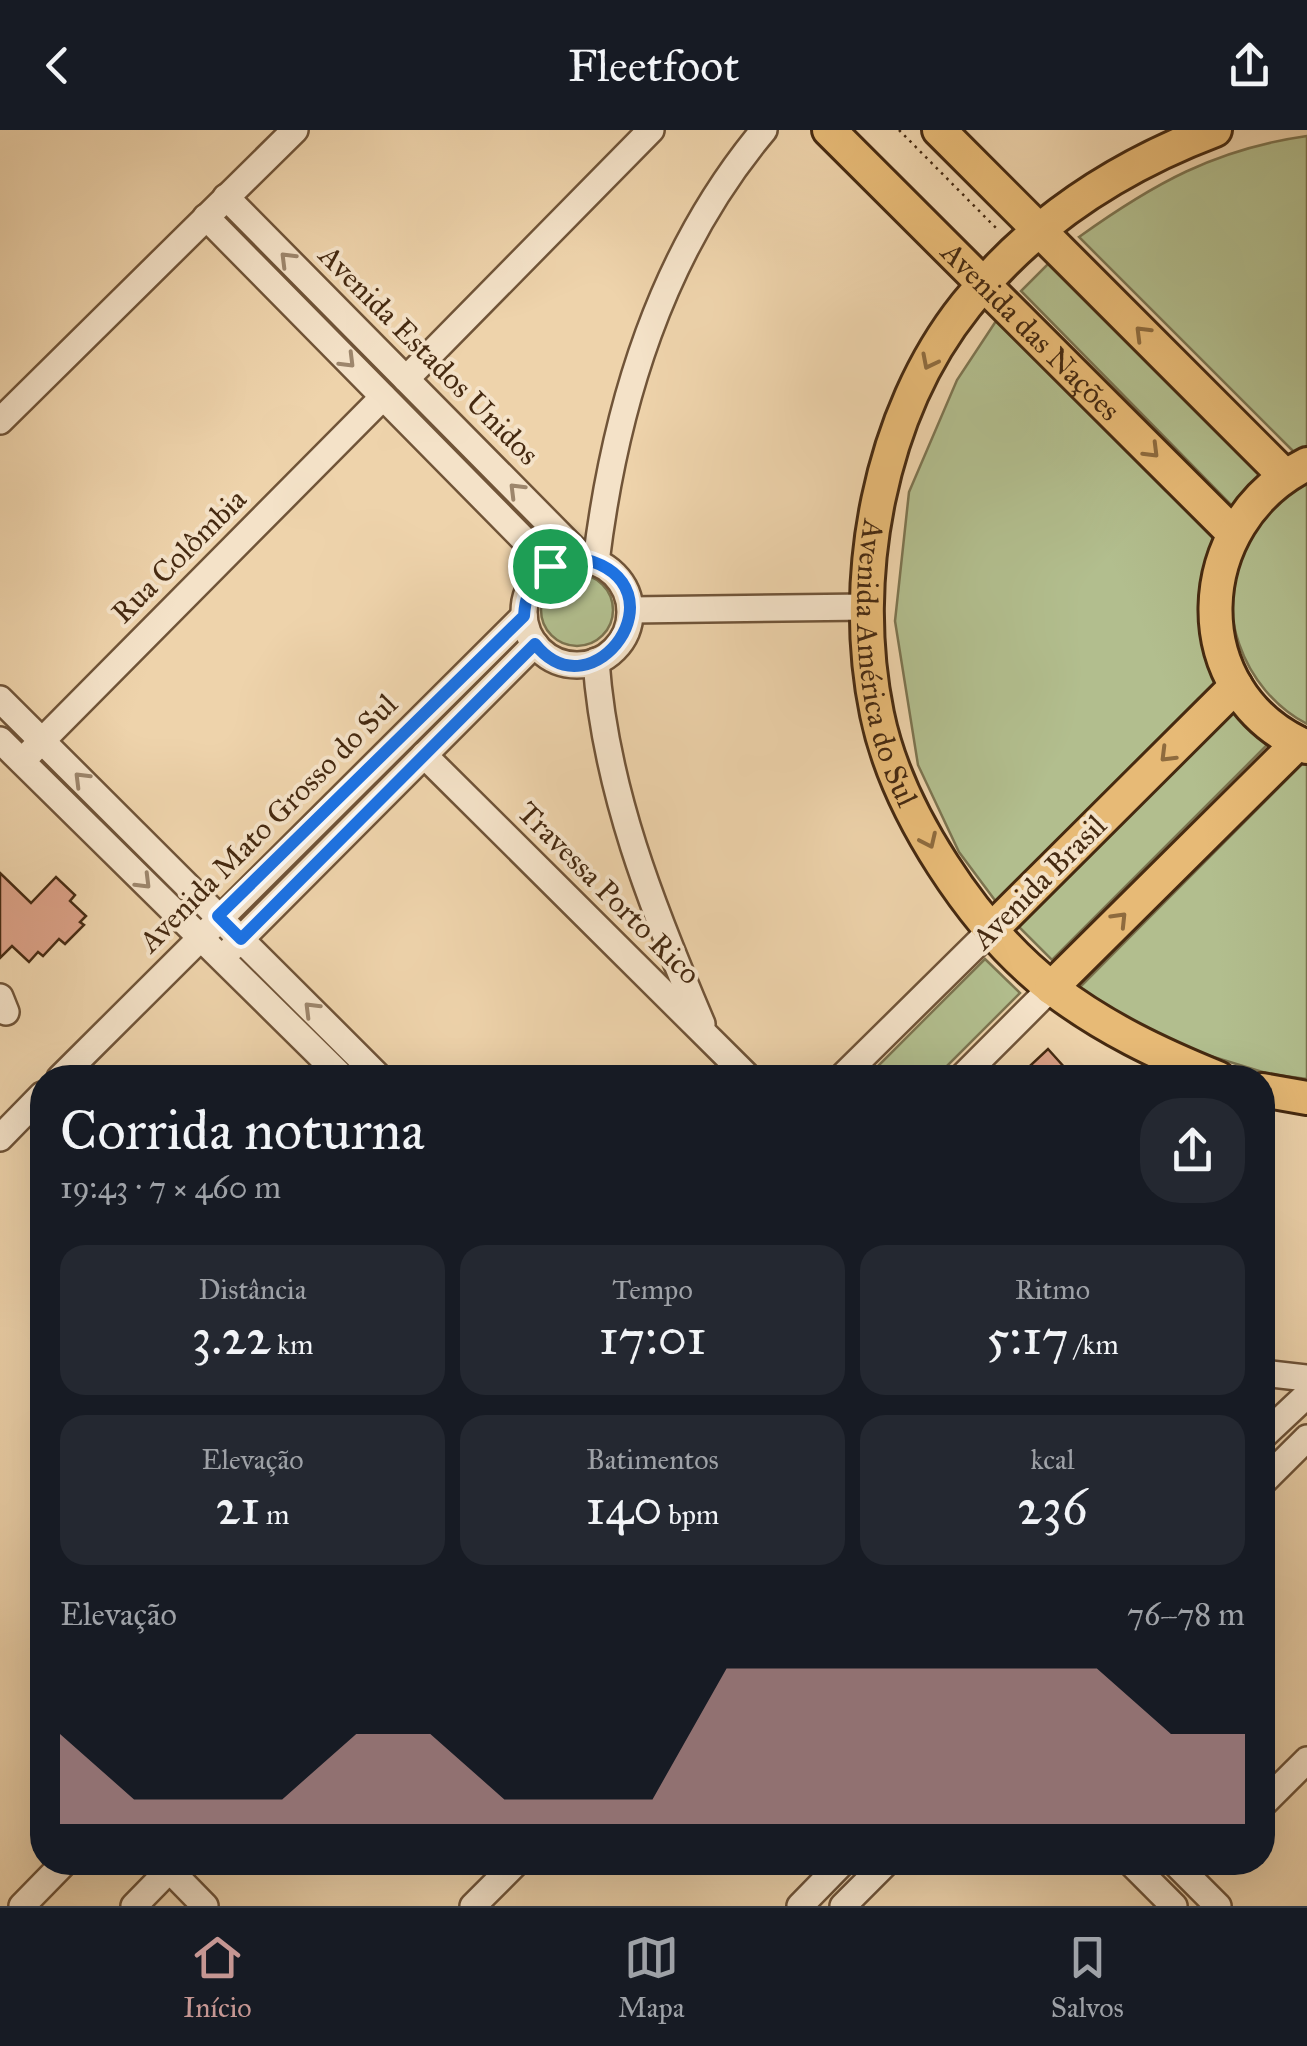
<!DOCTYPE html>
<html lang="pt">
<meta charset="utf-8">
<style>
:root{--surface:#171b24;--page:#242831;--text:#f1f3f6;--muted:#9ea1a6;--line:#363941;--accent:#c59692}
body{margin:0;font-family:"IM FELL Great Primer",serif;background:var(--page);color:var(--text);height:100vh;display:flex;flex-direction:column;font-size:38px;white-space:nowrap}
*{box-sizing:border-box;margin:0}
p{font-size:32px;color:var(--muted)}
.icon{flex:none;width:55px;height:55px;fill:none;stroke:currentColor;stroke-width:2;stroke-linecap:round;stroke-linejoin:round}
.map{position:relative;flex:1;overflow:hidden}
.drawer{position:absolute;left:30px;top:935px;width:1245px;height:810px;display:flex;flex-direction:column;background:var(--surface);border-radius:40px;box-shadow:0 10px 40px #0002}
.drawer>*{flex:none}
.pin{position:absolute;display:grid;place-items:center;width:85px;height:85px;color:#fff;margin:-42px;border:5px solid #fff;border-radius:50%;box-shadow:0 2px 10px #0007}
.round{display:grid;place-items:center;flex:none;width:105px;height:105px;border-radius:40px;background:var(--page)}
.summary{display:flex;align-items:center;justify-content:space-between;height:170px;padding:0 30px}
h1{font-size:55px;font-weight:600;line-height:75px}
.figures{display:grid;grid-template-columns:repeat(3,1fr);gap:15px;height:170px;padding:10px 30px}
.figures div{display:grid;align-content:center;border-radius:25px;background:var(--page);text-align:center}
.figures b{font-size:50px;font-weight:600}
.figures small{font-size:28px;font-weight:400}
.figures p{font-size:28px}
.chart{height:280px;padding:20px 30px}
.chart p{display:flex;justify-content:space-between}
.chart svg{width:100%;height:180px;margin-top:10px;fill:var(--accent);opacity:.7}
header{display:flex;justify-content:space-between;align-items:center;height:130px;padding:0 30px;background:var(--surface);font-size:45px;font-weight:600}
.tabs{display:flex;justify-content:space-around;align-items:center;height:140px;border-top:2px solid var(--line);background:var(--surface);font-size:28px;color:var(--muted)}
.tabs a{display:grid;justify-items:center;gap:5px}
.tabs .selected{color:var(--accent)}
.map>svg:first-child{display:block}
</style>
<header><svg class="icon" aria-label="back" viewBox="0 0 24 24"><path d="M15 5l-7 7 7 7"/></svg>Fleetfoot<svg class="icon" aria-label="share" viewBox="0 0 24 24"><path d="M12 15V3M7 8l5-5 5 5M5 13v7h14v-7"/></svg></header>
<div class="map">
<svg width="1307" height="1776" viewBox="0 0 1307 1776">
<rect width="100%" height="100%" fill="#eed3ab"/>
<filter id="stains"><feTurbulence type="fractalNoise" baseFrequency=".002" numOctaves="4"/><feColorMatrix values="0 0 0 0 .2 0 0 0 0 .09 0 0 0 0 .02 0 0 0 .5 -.17"/></filter>
<radialGradient id="worn" r=".72"><stop offset=".6" stop-color="#630" stop-opacity="0"/><stop offset="1" stop-color="#630" stop-opacity=".3"/></radialGradient>
<g fill="#b2be8e" stroke="#7c7450" stroke-width="2.5">
<path d="M 1307,6 L 1307,320 L 1295,323 L 1079,107 C 1153,54 1215,19 1307,6 Z"/>
<polygon points="1050,132 1271,346 1236,380 1021,161"/>
<polygon points="998,188 1218,413 1218,553 997,773 959,722 918,635 895,491 909,362 957,250"/>
<path d="M 1307,351 L 1307,594 C 1243,561 1210,475 1247,410 C 1262,384 1283,368 1307,351 Z"/>
<circle cx="577" cy="480" r="36"/>
<polygon points="1233,578 1247,598 1269,613 1052,830 1017,795"/>
<polygon points="1307,629 1307,949 1269,944 1155,909 1079,858"/>
<polygon points="985,829 1020,863 936,947 867,947"/>
</g>
<g fill="#dca187" stroke="#462a11" stroke-width="2.5">
<polygon points="0,743 31,773 56,747 75,765 70,771 86,786 80,792 84,795 65,814 59,809 43,826 38,822 29,832 12,816 0,828"/>
<polygon points="1048,919 1074,948 1017,948"/>
</g>
<g fill="none" stroke-linecap="round" stroke-linejoin="round">
<g stroke="#705438" stroke-width="30">
<g id="minor">
<polyline points="226,67 584,429"/>
<polyline points="206,87 550,436"/>
<polyline points="406,249 651,0"/>
<polyline points="0,291 295,0"/>
<circle cx="577" cy="482" r="53"/>
<path d="M 596,432 C 615,276 661,123 764,0"/>
<polyline points="631,480 868,477"/>
<path d="M 596,531 C 605,659 652,777 702,894"/>
<polyline points="0,569 380,948"/>
<polyline points="0,610 343,948"/>
<polyline points="424,625 749,948"/>
<polyline points="22,631 383,267"/>
<polyline points="232,818 535,514"/>
<polyline points="0,867 6,882"/>
<polyline points="60,948 524,486"/>
<polyline points="841,948 991,800"/>
<polyline points="961,948 1051,858"/>
<polyline points="0,1008 42,965"/>
<polyline points="1262,1243 1307,1248"/>
<polyline points="1262,1307 1307,1265"/>
<polyline points="1262,1353 1307,1308"/>
<polyline points="1262,1675 1307,1630"/>
<polyline points="162,1732 205,1776"/>
<polyline points="1130,1732 1174,1776"/>
<polyline points="1174,1732 1218,1776"/>
<polyline points="22,1776 65,1732"/>
<polyline points="134,1776 177,1732"/>
<polyline points="473,1776 517,1732"/>
<polyline points="800,1776 843,1732"/>
<polyline points="843,1776 887,1732"/>
</g>
</g>
<g stroke="#462a11" stroke-width="38">
<g id="major">
<path id="s1" d="M 829,0 L 1232,402"/>
<polyline points="939,0 1285,346"/>
<path id="s2" d="M 1215,0 C 1117,37 1032,92 966,175 C 879,284 849,449 877,584 C 897,681 974,798 1053,859 C 1104,898 1159,924 1218,948"/>
<path d="M 1307,334 C 1189,392 1181,563 1307,617"/>
<polyline points="991,800 1236,556"/>
<polyline points="1051,858 1298,613"/>
<polyline points="1262,960 1307,968"/>
</g>
</g>
<polyline stroke="#462a11" stroke-width="2.5" stroke-dasharray="2.5 5" stroke-linecap="butt" points="899,0 998,100"/>
<use href="#minor" stroke="#f4e2c8" stroke-width="25"/>
<use href="#major" stroke="#e7ba76" stroke-width="32"/>
</g>
<defs><path id="oneway-chevron" d="M-2-3.5L2.5 0L-2 3.5" fill="none" stroke-width="1.6" stroke-linecap="round" stroke-linejoin="round" transform="scale(2.5)"/></defs>
<g stroke="#9d866c">
<use href="#oneway-chevron" transform="translate(287 129) rotate(-135)"/>
<use href="#oneway-chevron" transform="translate(348 231) rotate(45)"/>
<use href="#oneway-chevron" transform="translate(516 360) rotate(-135)"/>
<use href="#oneway-chevron" transform="translate(81 649) rotate(-135)"/>
<use href="#oneway-chevron" transform="translate(144 752) rotate(45)"/>
<use href="#oneway-chevron" transform="translate(311 879) rotate(-135)"/>
</g>
<g stroke="#8e6b3e">
<use href="#oneway-chevron" transform="translate(1142 203) rotate(-135)"/>
<use href="#oneway-chevron" transform="translate(929 232) rotate(117)"/>
<use href="#oneway-chevron" transform="translate(1152 321) rotate(45)"/>
<use href="#oneway-chevron" transform="translate(1167 625) rotate(135)"/>
<use href="#oneway-chevron" transform="translate(929 711) rotate(65)"/>
<use href="#oneway-chevron" transform="translate(1120 789) rotate(-46)"/>
</g>
<g fill="none" stroke-linecap="round" stroke-linejoin="round">
<g stroke="#fff" stroke-width="20">
<path id="route" d="M 584,429 C 687,456 593,587 535,514 L 241,809 L 218,786 L 524,486 C 526,450 548,428 584,429 Z"/>
</g>
<use href="#route" stroke="#1a73e8" stroke-width="12"/>
</g>
<g text-anchor="middle" stroke-width="8" stroke-linejoin="round" paint-order="stroke">
<g font-size="30" fill="#462a11" stroke="#f4e2c8">
<text dy="10" stroke="none"><textPath href="#s1" startOffset="285">Avenida das Nações</textPath></text>
<text transform="translate(429 225) rotate(45)" y="10">Avenida Estados Unidos</text>
<text transform="translate(179 426) rotate(-45)" y="10">Rua Colômbia</text>
<text dy="10" stroke="none"><textPath href="#s2" startOffset="690">Avenida América do Sul</textPath></text>
<text transform="translate(268 693) rotate(-45)" y="10">Avenida Mato Grosso do Sul</text>
<text transform="translate(1039 752) rotate(-45)" y="10">Avenida Brasil</text>
<text transform="translate(609 763) rotate(45)" y="10">Travessa Porto Rico</text>
</g>
</g>
<rect width="100%" height="100%" filter="url(#stains)"/>
<rect width="100%" height="100%" fill="url(#worn)"/>
</svg>
<div class="pin" style="left:550px;top:436px;background:#1e9e55"><svg class="icon" aria-label="arrive" viewBox="0 0 24 24"><path d="M6 21V4h12l-3 4 3 4H6"/></svg></div>
<section class="drawer">
<div class="summary"><div><h1>Corrida noturna</h1><p>19:43 · 7 × 460 m</p></div><a class="round"><svg class="icon" aria-label="share" viewBox="0 0 24 24"><path d="M12 15V3M7 8l5-5 5 5M5 13v7h14v-7"/></svg></a></div>
<div class="figures">
<div><p>Distância</p><b>3.22<small> km</small></b></div>
<div><p>Tempo</p><b>17:01</b></div>
<div><p>Ritmo</p><b>5:17<small> /km</small></b></div>
</div>
<div class="figures">
<div><p>Elevação</p><b>21<small> m</small></b></div>
<div><p>Batimentos</p><b>140<small> bpm</small></b></div>
<div><p>kcal</p><b>236</b></div>
</div>
<div class="chart"><p><span>Elevação</span>76–78 m</p>
<svg viewBox="0 0 160 44" preserveAspectRatio="none"><path d="M0 44V22L10 38L20 38L30 38L40 22L50 22L60 38L70 38L80 38L90 6L100 6L110 6L120 6L130 6L140 6L150 22L160 22V44z"/></svg>
</div>
</section>
</div>
<nav class="tabs">
<a class="selected"><svg class="icon" aria-label="home" viewBox="0 0 24 24"><path d="M3 11l9-7 9 7M6 9v11h12V9"/></svg>Início</a>
<a><svg class="icon" aria-label="map" viewBox="0 0 24 24"><path d="M3 6l6-2 6 2 6-2v14l-6 2-6-2-6 2zM9 4v14M15 6v14"/></svg>Mapa</a>
<a><svg class="icon" aria-label="saved" viewBox="0 0 24 24"><path d="M7 4h10v16l-5-4-5 4z"/></svg>Salvos</a>
</nav>
